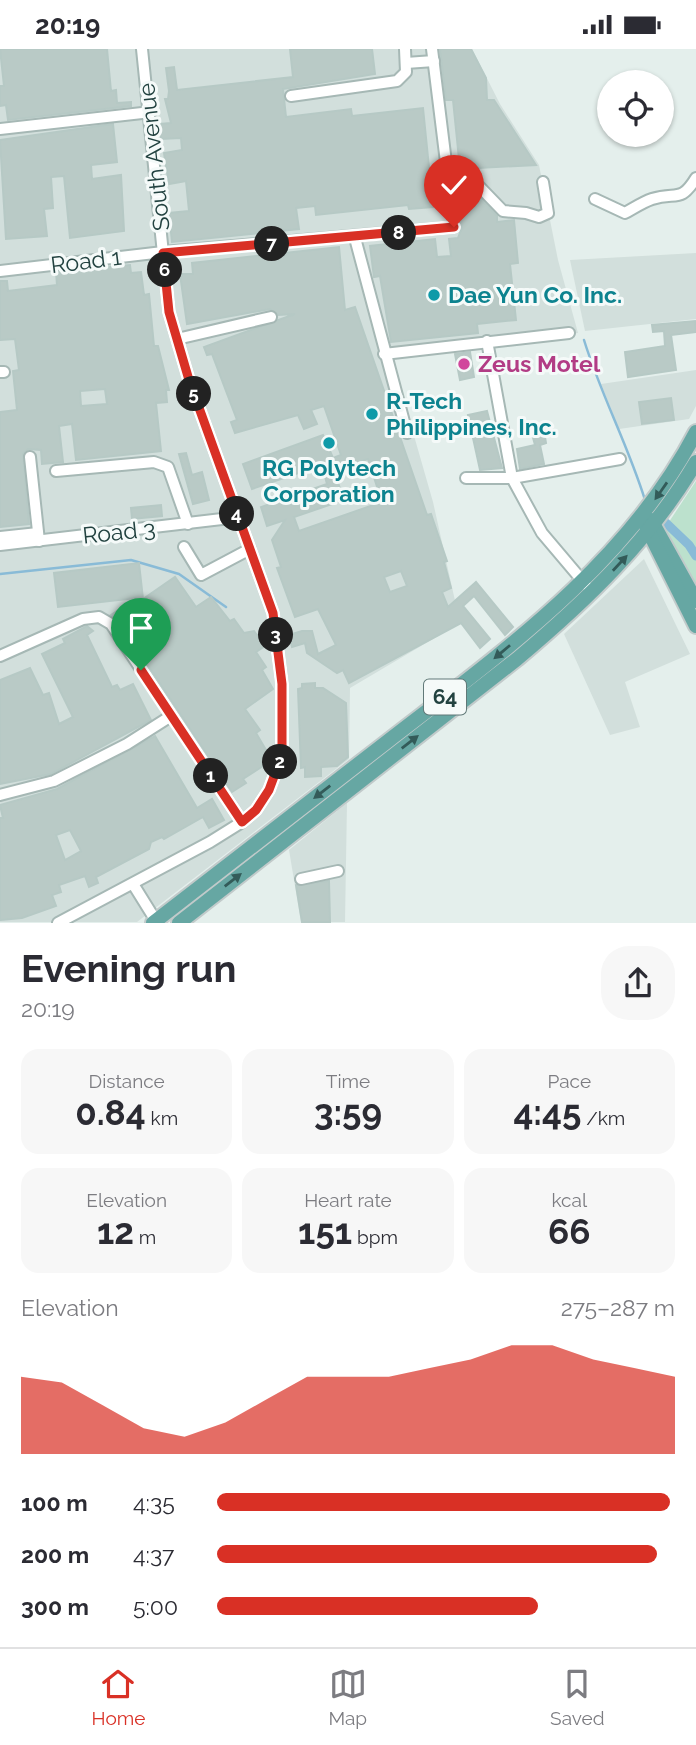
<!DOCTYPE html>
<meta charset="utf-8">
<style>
:root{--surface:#fff;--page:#f7f7f7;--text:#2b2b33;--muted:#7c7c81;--line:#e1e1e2;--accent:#d93025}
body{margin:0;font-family:Raleway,sans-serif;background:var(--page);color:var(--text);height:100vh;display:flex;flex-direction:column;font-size:26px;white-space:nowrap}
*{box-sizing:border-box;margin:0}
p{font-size:23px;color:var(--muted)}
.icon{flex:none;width:38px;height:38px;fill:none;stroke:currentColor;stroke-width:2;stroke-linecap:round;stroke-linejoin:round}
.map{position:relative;height:874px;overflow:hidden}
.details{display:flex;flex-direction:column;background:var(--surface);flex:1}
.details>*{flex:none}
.fabs{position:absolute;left:597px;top:21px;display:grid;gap:14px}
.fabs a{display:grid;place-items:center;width:77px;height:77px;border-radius:50%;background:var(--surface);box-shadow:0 2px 5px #0004;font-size:35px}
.pin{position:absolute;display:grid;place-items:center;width:60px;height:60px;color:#fff;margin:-72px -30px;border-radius:50% 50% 50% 0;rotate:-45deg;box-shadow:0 0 7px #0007}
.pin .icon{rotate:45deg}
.km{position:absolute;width:35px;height:35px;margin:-18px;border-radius:50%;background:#222;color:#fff;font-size:19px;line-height:35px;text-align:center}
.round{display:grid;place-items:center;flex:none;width:74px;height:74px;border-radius:28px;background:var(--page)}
.headline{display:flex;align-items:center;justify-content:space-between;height:119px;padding:0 21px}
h1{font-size:38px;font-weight:700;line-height:52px}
.figures{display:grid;grid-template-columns:repeat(3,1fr);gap:10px;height:119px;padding:7px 21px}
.figures div{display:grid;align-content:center;border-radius:18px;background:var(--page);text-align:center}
.figures b{font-size:35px;font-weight:700}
.figures small{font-size:19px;font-weight:400}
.figures p{font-size:19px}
.chart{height:196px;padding:14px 21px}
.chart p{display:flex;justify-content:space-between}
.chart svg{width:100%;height:126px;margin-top:7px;fill:var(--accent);opacity:.7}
ul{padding:0 21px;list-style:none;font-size:23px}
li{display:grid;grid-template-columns:112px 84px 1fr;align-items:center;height:52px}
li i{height:18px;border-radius:9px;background:var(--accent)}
.status{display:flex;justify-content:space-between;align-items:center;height:49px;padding:0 35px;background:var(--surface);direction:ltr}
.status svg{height:19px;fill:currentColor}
.menu{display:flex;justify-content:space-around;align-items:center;height:98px;border-top:2px solid var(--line);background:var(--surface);font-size:19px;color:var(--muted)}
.menu a{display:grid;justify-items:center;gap:4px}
.menu .active{color:var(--accent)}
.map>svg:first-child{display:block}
</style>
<div class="status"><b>20:19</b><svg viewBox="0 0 49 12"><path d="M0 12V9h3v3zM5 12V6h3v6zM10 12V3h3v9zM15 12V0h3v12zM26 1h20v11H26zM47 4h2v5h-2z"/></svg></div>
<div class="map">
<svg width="696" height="874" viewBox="0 0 696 874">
<rect width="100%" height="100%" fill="#e4efec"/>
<g fill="#d2dfdc">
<polygon points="0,0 472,0 500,55 539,116 558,211 578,284 390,303 433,453 460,574 350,639 349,710 137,873 0,873"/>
<polygon points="696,204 696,270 585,282 570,211"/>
<polygon points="696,321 696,357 689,370 619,380 601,335"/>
<polygon points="644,510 690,605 625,633 640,678 610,686 564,585"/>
<polygon points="347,754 345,873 301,873 289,801"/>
</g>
<polygon fill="#bce1cd" points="696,432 696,539 665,479"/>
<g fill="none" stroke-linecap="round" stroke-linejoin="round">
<g stroke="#89bbd7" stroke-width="2.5">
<path d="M 584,291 C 601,346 628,396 645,451"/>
<polyline points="0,525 131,511 179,525 226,558"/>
</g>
<polyline stroke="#89bbd7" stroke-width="9" points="666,474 689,496 696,507"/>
</g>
<g fill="#b9cac6" stroke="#b6c9c5" stroke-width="2" fill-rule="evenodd">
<polygon points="0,0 107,0 111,42 116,41 117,54 131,53 131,57 8,71 6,56 0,57 0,37 4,37"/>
<polygon points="290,0 372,0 375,25 283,40 286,68 351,60 352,67 423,59 433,158 409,160 408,156 316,166 315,157 296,159 299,180 172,193 169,164 189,162 186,132 169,135 164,104 182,101 181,89 161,90 160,75 171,74 165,50 168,50 169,42 166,19 174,18 177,41 293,28"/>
<polygon points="440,0 471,0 486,29 487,51 494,51 536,116 460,120 453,51 446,51"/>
<polygon points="113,75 117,113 91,116 92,130 121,126 124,182 70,189 64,127 51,128 53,159 44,160 47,187 6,190 0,91"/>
<polygon points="457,139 470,139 497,167 497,173 514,171 518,214 510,215 516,271 477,275 478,284 391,293 380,227 374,228 370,197 435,190 437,208 451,207 449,190 458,189 462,178"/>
<path d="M 339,198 L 345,261 L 355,258 L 427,466 L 431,465 L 447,512 L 444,513 L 451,539 L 442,543 L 448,558 L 476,533 L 513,578 L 505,586 L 474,547 L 463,557 L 490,590 L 480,599 L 461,574 L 349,634 L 343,621 L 337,624 L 307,604 L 305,594 L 292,598 L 289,586 L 302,582 L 312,582 L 318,605 L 336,596 L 318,560 L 295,568 L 277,519 L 281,518 L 272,491 L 285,471 L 267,477 L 261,458 L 327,435 L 322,416 L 252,440 L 243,415 L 323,386 L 333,409 L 341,406 L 324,357 L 311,361 L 317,375 L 304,380 L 298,366 L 235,384 L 231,373 L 237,371 L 212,305 L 207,306 L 204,298 L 295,265 L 278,266 L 270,260 L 187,275 L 180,225 L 193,225 L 192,214 ZM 368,410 L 382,453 L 299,482 L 294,468 L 344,451 L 334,422 ZM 401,522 L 407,537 L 390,543 L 384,528 Z"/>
<path d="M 130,216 L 131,224 L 141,223 L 144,246 L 149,245 L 154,297 L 158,297 L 169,341 L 166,341 L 167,353 L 156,354 L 161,402 L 76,411 L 72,375 L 59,377 L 63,413 L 42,415 L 41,401 L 28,400 L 23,405 L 29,475 L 0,478 L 0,363 L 17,361 L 13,322 L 19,321 L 15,290 L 0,291 L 0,232 L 7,232 L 8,242 L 57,236 L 56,223 ZM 105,340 L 107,355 L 81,357 L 80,342 Z"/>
<polygon points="695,272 696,283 671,286 676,321 628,328 625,303 665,297 664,282 653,283 652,276"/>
<polygon points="470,303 474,328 460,331 455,305"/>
<polygon points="671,349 674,371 642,375 639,353"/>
<polygon points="487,362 502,419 480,421 468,366"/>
<polygon points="544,382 546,394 540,396 544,415 520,420 517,400 535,396 532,385"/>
<polygon points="186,404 192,426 202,423 209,451 193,455 179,405"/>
<polygon points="161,456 162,467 132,470 131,459"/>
<polygon points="139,514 143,550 175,528 196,558 211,548 230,572 234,570 244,584 254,582 265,597 256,603 266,618 262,621 273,640 245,660 260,681 256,684 269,706 263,711 266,715 243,730 246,734 232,743 118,571 111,566 136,549 58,558 54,524"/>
<polygon points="87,577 93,582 87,586 112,638 117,636 120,641 133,635 151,671 51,725 0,735 0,631 30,619 43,646 49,644 59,675 73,668 42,605 65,594 63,590"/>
<polygon points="315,634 315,639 323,639 346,654 348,708 337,717 321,718 321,727 305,728 305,718 301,719 298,640 302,639 302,635"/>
<path d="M 155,687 L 197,759 L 212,750 L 224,771 L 209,779 L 203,768 L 164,790 L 162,788 L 151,793 L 149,800 L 96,828 L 98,834 L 89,838 L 85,827 L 59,836 L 61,843 L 52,846 L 56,857 L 22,869 L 0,871 L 0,769 L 3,769 L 0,756 L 57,740 ZM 70,781 L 81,802 L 65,811 L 56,786 Z"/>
<polygon points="329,832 330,873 302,873 296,836"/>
</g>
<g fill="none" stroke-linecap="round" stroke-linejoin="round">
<g stroke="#a6b8b5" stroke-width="14">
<g id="minor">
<polyline points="406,14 434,12"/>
<polyline points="291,47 397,32 406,23 405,0"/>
<polyline points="0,80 151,63"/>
<polyline points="448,131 473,131 503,162 526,164 539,168 548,164 543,133"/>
<path d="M 595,150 L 625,164 C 634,159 643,153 652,150 C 676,142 680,155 696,129"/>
<polyline points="355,189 407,384"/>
<polyline points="0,222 163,203 454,178 432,0"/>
<polyline points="177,290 271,268"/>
<polyline points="487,292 512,429 542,484 586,536"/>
<polyline points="384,305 569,284"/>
<polyline points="0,323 4,323"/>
<polyline points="30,408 39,492"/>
<polyline points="56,422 154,413 168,418 188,475"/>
<polyline points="466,429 512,429 620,410"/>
<polyline points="0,488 38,484"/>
<polyline points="0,496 239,468"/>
<polyline points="184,498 201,526 250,500"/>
<polyline points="0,607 83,570 99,568 111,575 242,773"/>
<polyline points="0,746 54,732 127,695 171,667"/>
<polyline points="301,830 338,822"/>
<polyline points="133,835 156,872"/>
<polyline points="58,874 210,793 242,773 256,761 269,741 282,706 282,635 273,564 189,331 169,263 142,0"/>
</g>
</g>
<g stroke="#c1caca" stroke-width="18">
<g id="major">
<polyline points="651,471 696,552"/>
<polyline points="646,477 696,577"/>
<path d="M 153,874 C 232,813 310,752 388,692 C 503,603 627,515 696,383"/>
<path d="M 179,874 L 517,610 C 586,552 650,491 696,413"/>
</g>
</g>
<use href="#minor" stroke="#fff" stroke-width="10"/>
<use href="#major" stroke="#66a7a3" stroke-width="14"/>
</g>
<defs><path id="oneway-solid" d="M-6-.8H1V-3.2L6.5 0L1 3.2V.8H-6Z" transform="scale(1.75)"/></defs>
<g fill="#335b59">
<use href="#oneway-solid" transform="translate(661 442) rotate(125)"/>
<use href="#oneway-solid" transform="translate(620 514) rotate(-47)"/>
<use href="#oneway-solid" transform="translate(502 603) rotate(140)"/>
<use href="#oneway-solid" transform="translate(410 693) rotate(-38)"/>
<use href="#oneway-solid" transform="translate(322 743) rotate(142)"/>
<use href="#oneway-solid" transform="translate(233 831) rotate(-38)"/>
</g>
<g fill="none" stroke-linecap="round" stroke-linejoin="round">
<g stroke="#fff" stroke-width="14">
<polyline id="route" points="141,621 242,773 256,761 269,741 282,706 282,635 273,564 189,331 169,263 163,204 454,178"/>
</g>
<use href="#route" stroke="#d93025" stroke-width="9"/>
</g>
<g fill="#0f9aa8" stroke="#f5faf9" stroke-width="2.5">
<circle cx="434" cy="246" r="7"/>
<circle cx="372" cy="365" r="7"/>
<circle cx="329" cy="394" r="7"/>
</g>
<circle fill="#d1479c" stroke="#f5faf9" stroke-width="2.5" cx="464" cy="315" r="7"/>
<g text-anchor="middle" stroke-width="6" stroke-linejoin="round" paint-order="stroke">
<rect fill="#f5faf9" stroke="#617978" stroke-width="2" x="424" y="630.5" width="42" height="35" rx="5"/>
<g font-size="21" font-weight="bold" fill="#224240">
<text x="445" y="655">64</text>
</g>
<g font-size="23" fill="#224240" stroke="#f5faf9">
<text transform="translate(154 108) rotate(-96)" y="8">South Avenue</text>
<text transform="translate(86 212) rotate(-7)" y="8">Road 1</text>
<text transform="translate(119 483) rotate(-6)" y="8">Road 3</text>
</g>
<g font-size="23" font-weight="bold" fill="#0d838f" stroke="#f5faf9" text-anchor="start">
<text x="448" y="254">Dae Yun Co. Inc.</text>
<text x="386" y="360">R-Tech<tspan x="386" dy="26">Philippines, Inc.</tspan></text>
<text x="329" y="427" text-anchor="middle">RG Polytech<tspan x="329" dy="26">Corporation</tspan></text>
</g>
<g font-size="23" font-weight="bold" fill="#b23c85" stroke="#f5faf9" text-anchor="start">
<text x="478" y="323">Zeus Motel</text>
</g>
</g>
</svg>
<div class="fabs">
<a><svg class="icon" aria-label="locate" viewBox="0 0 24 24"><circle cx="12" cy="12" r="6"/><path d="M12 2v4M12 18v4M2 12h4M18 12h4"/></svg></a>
</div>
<div class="pin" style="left:141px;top:621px;background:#1e9e55"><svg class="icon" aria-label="arrive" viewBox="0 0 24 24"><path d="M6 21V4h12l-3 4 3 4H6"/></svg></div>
<div class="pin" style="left:454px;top:178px;background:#d93025"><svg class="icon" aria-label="check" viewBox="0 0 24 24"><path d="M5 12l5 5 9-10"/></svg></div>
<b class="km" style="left:211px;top:727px">1</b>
<b class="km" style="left:280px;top:713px">2</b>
<b class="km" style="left:276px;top:586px">3</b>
<b class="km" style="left:237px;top:465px">4</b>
<b class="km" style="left:194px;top:345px">5</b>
<b class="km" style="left:165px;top:221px">6</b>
<b class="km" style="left:272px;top:195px">7</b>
<b class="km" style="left:399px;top:184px">8</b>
</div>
<section class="details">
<div class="headline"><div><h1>Evening run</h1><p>20:19</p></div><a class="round"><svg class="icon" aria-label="share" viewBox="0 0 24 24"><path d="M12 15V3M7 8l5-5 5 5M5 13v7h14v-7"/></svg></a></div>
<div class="figures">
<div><p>Distance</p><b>0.84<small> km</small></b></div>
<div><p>Time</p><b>3:59</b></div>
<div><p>Pace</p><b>4:45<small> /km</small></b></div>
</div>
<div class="figures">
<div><p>Elevation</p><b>12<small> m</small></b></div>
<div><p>Heart rate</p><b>151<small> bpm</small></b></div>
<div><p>kcal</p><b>66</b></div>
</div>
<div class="chart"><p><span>Elevation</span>275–287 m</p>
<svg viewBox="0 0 160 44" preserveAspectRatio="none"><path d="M0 44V17L10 19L20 27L30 35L40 38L50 33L60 25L70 17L80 17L90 17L100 14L110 11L120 6L130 6L140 11L150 14L160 17V44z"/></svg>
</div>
<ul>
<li><b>100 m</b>4:35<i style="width:99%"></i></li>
<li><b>200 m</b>4:37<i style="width:96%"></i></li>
<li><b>300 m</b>5:00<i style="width:70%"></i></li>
</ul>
</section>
<nav class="menu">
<a class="active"><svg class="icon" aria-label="home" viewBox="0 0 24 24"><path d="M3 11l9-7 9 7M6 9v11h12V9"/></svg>Home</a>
<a><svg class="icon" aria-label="map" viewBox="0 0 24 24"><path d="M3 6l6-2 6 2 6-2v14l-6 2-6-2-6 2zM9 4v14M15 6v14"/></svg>Map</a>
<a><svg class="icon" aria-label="saved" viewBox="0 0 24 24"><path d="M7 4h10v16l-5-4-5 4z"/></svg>Saved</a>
</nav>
